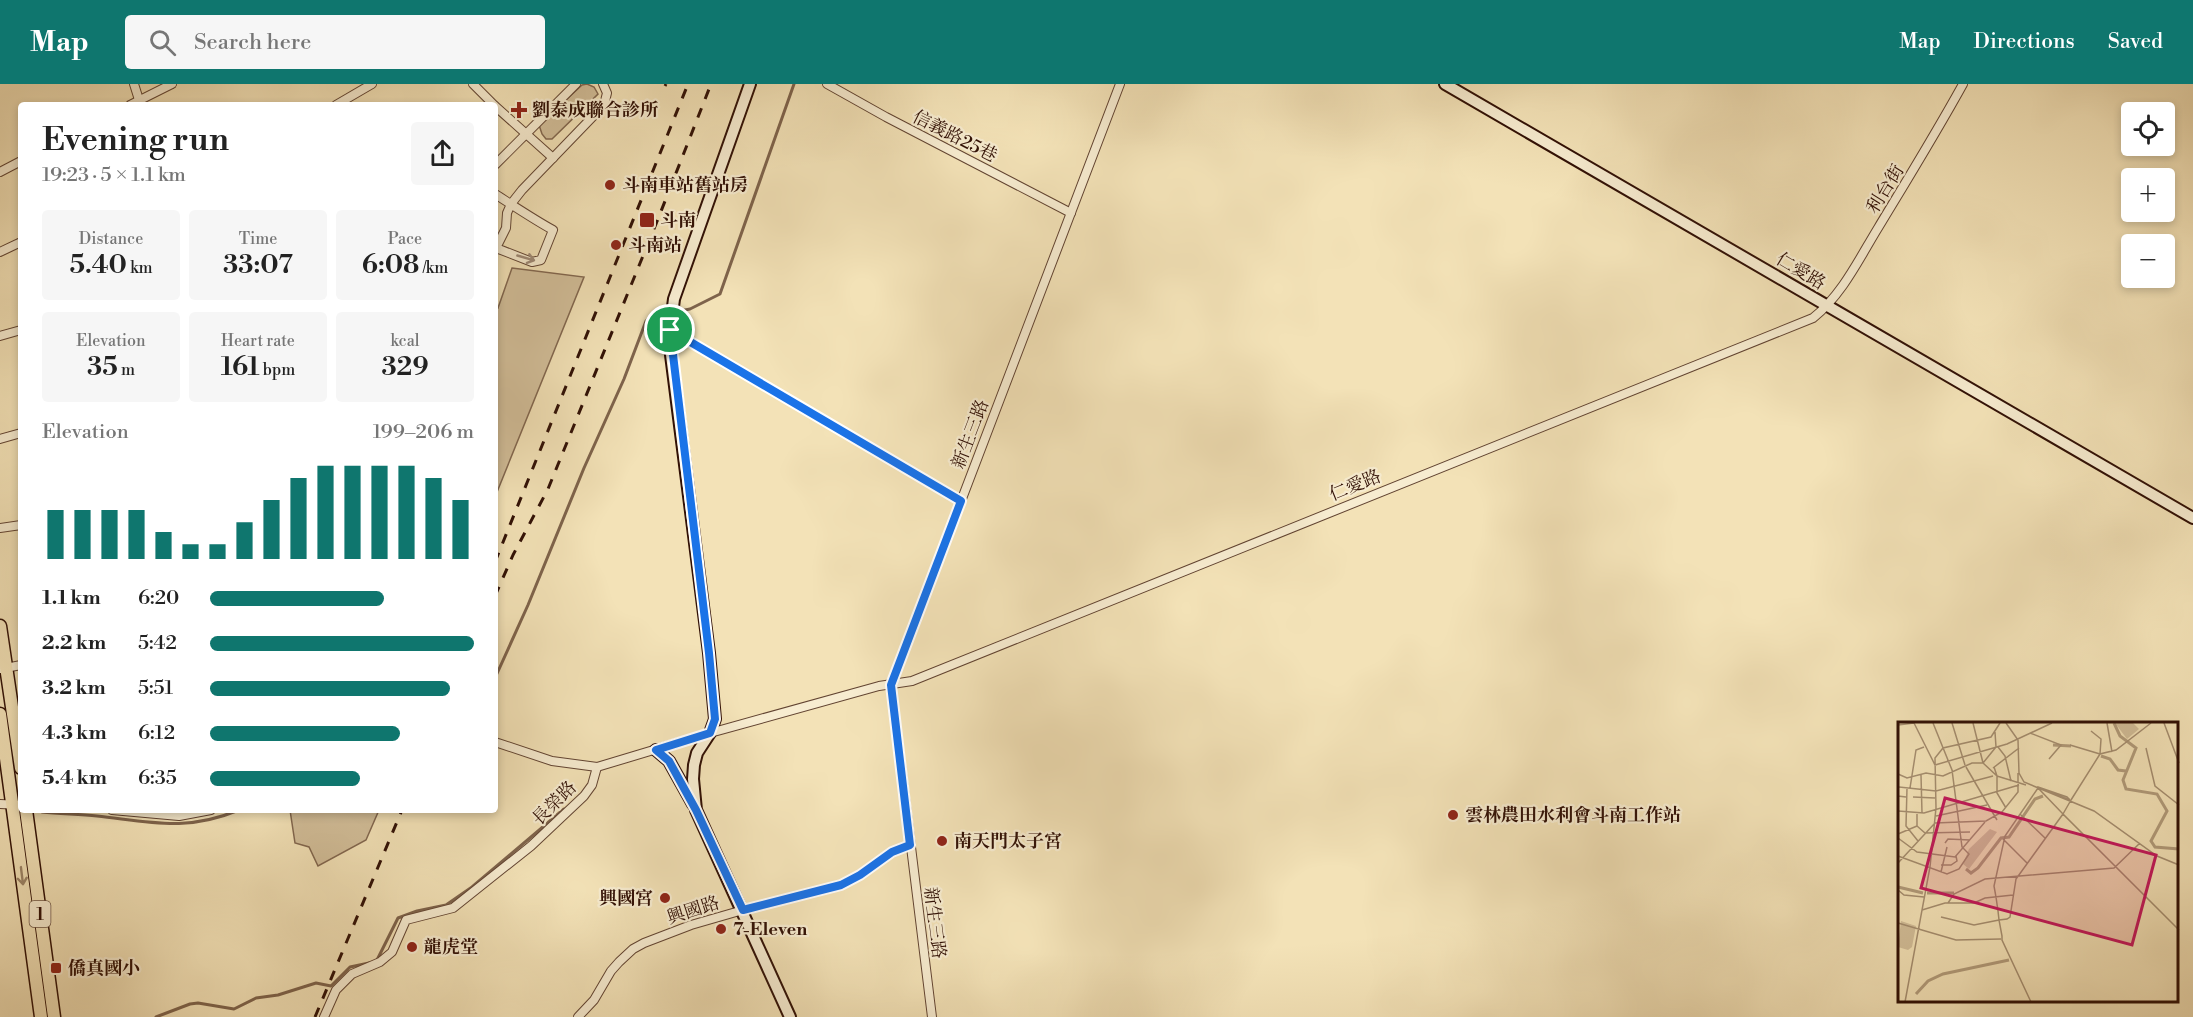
<!DOCTYPE html>
<meta charset="utf-8">
<style>
:root{--surface:#fff;--page:#f6f6f6;--text:#222;--muted:#767676;--accent:#0f766e}
body{margin:0;font-family:"Libre Bodoni","Noto Serif TC",serif;background:var(--page);color:var(--text);height:100vh;display:flex;flex-direction:column;font-size:22px;white-space:nowrap}
*{box-sizing:border-box;margin:0}
p{font-size:20px;color:var(--muted)}
.icon{flex:none;width:33px;height:33px;fill:none;stroke:currentColor;stroke-width:2;stroke-linecap:round;stroke-linejoin:round}
.map{position:relative;flex:1;overflow:hidden}
.sheet{position:absolute;left:18px;top:18px;width:480px;height:711px;display:flex;flex-direction:column;background:var(--surface);border-radius:6px;box-shadow:0 3px 9px #0003}
.sheet>*{flex:none}
.buttons{position:absolute;left:2121px;top:18px;display:grid;gap:12px}
.buttons a{display:grid;place-items:center;width:54px;height:54px;border-radius:6px;background:var(--surface);box-shadow:0 3px 9px #0003;font-size:30px}
.pin{position:absolute;display:grid;place-items:center;width:51px;height:51px;color:#fff;margin:-26px;border:3px solid #fff;border-radius:50%;box-shadow:0 2px 6px #0007}
.round{display:grid;place-items:center;flex:none;width:63px;height:63px;border-radius:6px;background:var(--page)}
.headline{display:flex;align-items:center;justify-content:space-between;height:102px;padding:0 24px}
h1{font-size:33px;font-weight:600;line-height:45px}
.metrics{display:grid;grid-template-columns:repeat(3,1fr);gap:9px;height:102px;padding:6px 24px}
.metrics div{display:grid;align-content:center;border-radius:6px;background:var(--page);text-align:center}
.metrics b{font-size:26px;font-weight:600}
.metrics small{font-size:16px;font-weight:400}
.metrics p{font-size:16px}
.chart{height:168px;padding:12px 24px}
.chart p{display:flex;justify-content:space-between}
.chart svg{width:100%;height:108px;margin-top:6px;stroke:var(--accent);stroke-width:6}
ul{padding:0 24px;list-style:none;font-size:20px}
li{display:grid;grid-template-columns:96px 72px 1fr;align-items:center;height:45px}
li i{height:15px;border-radius:8px;background:var(--accent)}
header{display:flex;align-items:center;gap:36px;box-sizing:border-box;height:84px;padding:0 30px;background:var(--accent);color:#fff}
header strong{font-size:28px}
nav{display:flex;gap:33px;margin-inline-start:auto;font-size:21px}
.search{width:420px;height:54px;background:var(--page);display:flex;align-items:center;gap:15px;box-sizing:border-box;padding:0 21px;border-radius:6px;color:var(--muted);font-size:22px}
.map>svg:first-child{display:block}
</style>
<header>
<strong>Map</strong>
<div class="search"><svg class="icon" aria-label="search" viewBox="0 0 24 24"><circle cx="10" cy="10" r="6"/><path d="M15 15l6 6"/></svg>Search here</div>
<nav><a>Map</a><a>Directions</a><a>Saved</a></nav>
</header>
<div class="map">
<svg width="2193" height="933" viewBox="0 0 2193 933">
<rect width="100%" height="100%" fill="#f3e2b7"/>
<filter id="stains"><feTurbulence type="fractalNoise" baseFrequency=".00333" numOctaves="4"/><feColorMatrix values="0 0 0 0 .2 0 0 0 0 .09 0 0 0 0 .02 0 0 0 .5 -.17"/></filter>
<radialGradient id="worn" r=".72"><stop offset=".6" stop-color="#630" stop-opacity="0"/><stop offset="1" stop-color="#630" stop-opacity=".3"/></radialGradient>
<g fill="#d2be99" stroke="#82674f" stroke-width="1.5">
<polygon points="587,0 594,3 598,10 552,55 546,55 542,50 539,41 582,1"/>
<polygon points="512,184 584,193 495,413 495,223 498,224"/>
<polygon points="290,726 379,726 366,756 318,782 309,763 295,759"/>
</g>
<g fill="none" stroke-linecap="round" stroke-linejoin="round">
<g stroke="#7e634b" stroke-width="3">
<polyline points="675,228 690,225 720,210 794,0"/>
<polyline points="495,594 528,521 584,384 624,295 646,237 650,234 669,230"/>
<path d="M 42,728 C 60,730 79,730 97,732 C 151,738 186,748 239,726"/>
<polyline points="377,876 398,834 417,827 446,821 472,803 564,725"/>
<polyline points="156,933 190,920 198,919 234,925 256,914 278,911 316,899 331,902 350,883 369,879"/>
</g>
<g stroke="#624432" stroke-width="10">
<g id="street">
<polyline points="134,0 140,19"/>
<polyline points="473,0 494,21"/>
<polyline points="827,0 886,33 1071,129"/>
<polyline points="130,21 172,0"/>
<polyline points="336,21 372,0"/>
<polyline points="495,22 553,74"/>
<polyline points="495,81 576,0"/>
<polyline points="0,88 21,77"/>
<path d="M 495,110 C 514,122 533,135 553,146 L 541,176 L 532,178 L 496,164 L 506,144 L 507,129 L 511,120 L 522,106 L 604,21 L 607,9 L 603,0"/>
<polyline points="0,168 21,158"/>
<polyline points="670,246 961,417"/>
<polyline points="0,252 21,246"/>
<polyline points="0,355 21,349"/>
<polyline points="0,444 21,441"/>
<polyline points="0,585 21,581"/>
<path d="M 495,658 L 552,677 L 597,683 L 710,649 L 879,602 L 912,597 L 1813,234 C 1842,211 1859,175 1878,144 C 1907,96 1936,49 1963,0"/>
<polyline points="0,720 21,721"/>
<polyline points="112,726 179,732 211,726"/>
<polyline points="324,933 336,906 352,890 380,878 392,868 406,836 453,824 531,762 584,712 592,701 597,683"/>
<polyline points="578,933 594,916 611,887 619,878 633,865 644,859 691,841 743,826 841,801 860,791 892,768 910,761"/>
<polyline points="932,933 891,601 1120,0"/>
</g>
</g>
<g stroke="#311005" stroke-width="14">
<g id="secondary">
<polyline points="750,0 674,215 670,246 670,263 709,569 715,635 710,649 697,669 694,681 693,695 696,726 790,933"/>
<path d="M 1445,0 C 1695,144 1944,289 2193,434"/>
<polyline points="656,666 669,677 693,720"/>
</g>
</g>
<g stroke="#311005" stroke-width="15">
<g id="primary">
<polyline points="0,542 21,684"/>
<polyline points="0,630 41,933"/>
<polyline points="26,726 54,933"/>
</g>
</g>
<use href="#street" stroke="#f7ecd0" stroke-width="8"/>
<use href="#secondary" stroke="#f7ecd0" stroke-width="10"/>
<use href="#primary" stroke="#f3e2b7" stroke-width="12"/>
<g stroke="#311005" stroke-width="3" stroke-dasharray="10 10" stroke-linecap="butt">
<polyline points="665,2 666,0"/>
<polyline points="495,478 688,0"/>
<polyline points="495,512 513,471 548,405 656,140 711,0"/>
<polyline points="315,933 402,726"/>
</g>
</g>
<defs><path id="oneway-shaft" d="M-6 0H5M1.5-3L5.5 0L1.5 3" fill="none" stroke-width="1.6" stroke-linecap="round" stroke-linejoin="round" transform="scale(1.5)"/></defs>
<use stroke="#9e8975" href="#oneway-shaft" transform="translate(526 174) rotate(16)"/>
<use stroke="#9c8467" href="#oneway-shaft" transform="translate(22 792) rotate(83)"/>
<g fill="none" stroke-linecap="round" stroke-linejoin="round">
<g stroke="#fff" stroke-width="12">
<polygon id="route" points="670,246 961,417 891,601 910,761 892,768 860,791 841,801 743,826 696,726 669,677 656,666 710,649 715,635 709,569"/>
</g>
<use href="#route" stroke="#1a73e8" stroke-width="8"/>
</g>
<g fill="#8f2418" stroke="#f7ecd0" stroke-width="2">
<path d="M516 17h6v6h6v6h-6v6h-6v-6h-6v-6h6z"/>
<circle cx="610" cy="101" r="6"/>
<rect x="639" y="128" width="16" height="16" rx="3"/>
<circle cx="616" cy="161" r="6"/>
<circle cx="1453" cy="731" r="6"/>
<circle cx="942" cy="757" r="6"/>
<circle cx="665" cy="814" r="6"/>
<circle cx="721" cy="845" r="6"/>
<circle cx="412" cy="863" r="6"/>
<rect x="50" y="878" width="12" height="12" rx="3"/>
</g>
<g text-anchor="middle" stroke-width="4.5" stroke-linejoin="round" paint-order="stroke">
<rect fill="#f7ecd0" stroke="#6c5242" stroke-width="1.5" x="29.5" y="817" width="21" height="26" rx="4.5"/>
<g font-size="16" font-weight="bold" fill="#311005">
<text x="40" y="836">1</text>
</g>
<g font-size="18" font-weight="bold" fill="#311005" stroke="#f7ecd0" text-anchor="start">
<text x="532" y="32">劉泰成聯合診所</text>
<text x="622" y="107">斗南車站舊站房</text>
<text x="660" y="142">斗南</text>
<text x="628" y="167">斗南站</text>
<text x="1465" y="737">雲林農田水利會斗南工作站</text>
<text x="954" y="763">南天門太子宮</text>
<text x="653" y="820" text-anchor="end">興國宮</text>
<text x="733" y="851">7-Eleven</text>
<text x="424" y="869">龍虎堂</text>
<text x="68" y="890">僑真國小</text>
</g>
<g font-size="18" fill="#311005" stroke="#f7ecd0">
<text transform="translate(955 52) rotate(27)" y="6">信義路25巷</text>
<text transform="translate(1885 105) rotate(-58)" y="6">利台街</text>
<text transform="translate(1801 187) rotate(31)" y="6">仁愛路</text>
<text transform="translate(970 350) rotate(-69)" y="6">新生三路</text>
<text transform="translate(1355 401) rotate(-22)" y="6">仁愛路</text>
<text transform="translate(554 719) rotate(-45)" y="6">長榮路</text>
<text transform="translate(693 826) rotate(-18)" y="6">興國路</text>
<text transform="translate(935 839) rotate(83)" y="6">新生三路</text>
</g>
</g>
<g transform="translate(1898 638)">
<rect width="280" height="280" fill="#f3e2b7"/>
<path d="M 217,1 L 235,1 L 241,7 L 229,17 ZM 92,107 L 99,110 L 71,147 L 65,142 L 71,127 ZM 3,199 L 18,204 L 14,225 L 10,228 L 0,225 Z" fill="#d2be99"/>
<path fill="none" stroke="#b19b7a" stroke-width="3" d="M 216,1 L 222,14 L 238,26 L 225,58 L 228,67 L 259,72 L 269,89 L 253,119 L 257,125 L 281,127M 155,23 L 173,24M 203,34 L 212,37 L 220,48 L 228,49M 68,147 L 73,151 L 80,146 L 103,116 L 111,115 L 137,77 L 145,74M 0,165 L 25,171M 29,171 L 56,171M 18,272 L 30,259 L 45,252 L 111,238"/>
<path fill="none" stroke="#a58e70" stroke-width="1.5" d="M 54,1 L 67,43M 75,1 L 85,41M 108,1 L 120,18 L 121,51 L 126,60 L 196,89 L 259,134 L 281,143M 209,1 L 214,30M 266,1 L 281,41M 0,3 L 16,1 L 37,43 L 109,22 L 154,1M 0,7 L 0,74 L 8,75M 193,9 L 203,17 L 202,32M 132,11 L 163,23 L 151,37M 172,23 L 202,32M 100,25 L 107,34 L 113,59M 248,26 L 257,64 L 281,83M 85,41 L 98,25 L 97,10M 68,45 L 99,98M 95,46 L 121,26M 0,52 L 9,56 L 28,51 L 45,54 L 74,41 L 85,41 L 99,54 L 96,45M 23,53 L 24,91M 1,65 L 38,69 L 95,54M 140,65 L 169,75 L 172,78 L 140,66 ZM 9,66 L 8,104 L 20,119M 12,66 L 18,28 L 26,25M 15,75 L 37,76M 173,78 L 202,32 L 218,28 L 253,1M 173,78 L 165,92 L 281,208M 108,86 L 99,71 L 99,54 L 128,63M 0,89 L 26,91 L 121,63M 19,92 L 19,104 L 27,111 L 72,110M 122,92 L 147,116M 38,94 L 89,83M 0,112 L 19,104M 0,116 L 19,130 L 57,135 L 87,100M 105,117 L 129,141M 47,121 L 50,117 L 72,118M 0,134 L 49,152 L 61,147 L 71,132 L 64,125 L 54,48 L 35,1M 0,141 L 37,101 L 88,99 L 104,90 L 120,70 L 120,51M 43,143 L 53,143 L 59,139 L 58,134M 43,150 L 49,125M 0,168 L 6,173 L 26,175M 50,181 L 56,172 L 87,157 L 216,146 L 242,121M 24,188 L 47,181 L 76,181 L 87,176 L 115,173M 43,195 L 76,203 L 101,198 L 109,197 L 112,195 L 118,157 L 165,92 L 140,66 L 107,114 L 96,164 L 98,175 L 100,189 L 101,198 L 104,214 L 104,218 L 133,280M 0,201 L 58,218 L 103,217M 7,280 L 32,145 L 38,86 L 37,36 L 45,26 L 93,15 L 102,1"/>
<path fill="#c2185b" fill-opacity="0.15" stroke="#c2185b" stroke-width="3" d="M 47,76 L 258,133 L 234,223 L 23,166 Z"/>
<rect width="280" height="280" fill="none" stroke="#311005" stroke-width="3"/>
</g>
<rect width="100%" height="100%" filter="url(#stains)"/>
<rect width="100%" height="100%" fill="url(#worn)"/>
</svg>
<div class="buttons">
<a><svg class="icon" aria-label="locate" viewBox="0 0 24 24"><circle cx="12" cy="12" r="6"/><path d="M12 2v4M12 18v4M2 12h4M18 12h4"/></svg></a>
<a>+</a>
<a>−</a>
</div>
<div class="pin" style="left:670px;top:246px;background:#1e9e55"><svg class="icon" aria-label="arrive" viewBox="0 0 24 24"><path d="M6 21V4h12l-3 4 3 4H6"/></svg></div>
<section class="sheet">
<div class="headline"><div><h1>Evening run</h1><p>19:23 · 5 × 1.1 km</p></div><a class="round"><svg class="icon" aria-label="share" viewBox="0 0 24 24"><path d="M12 15V3M7 8l5-5 5 5M5 13v7h14v-7"/></svg></a></div>
<div class="metrics">
<div><p>Distance</p><b>5.40<small> km</small></b></div>
<div><p>Time</p><b>33:07</b></div>
<div><p>Pace</p><b>6:08<small> /km</small></b></div>
</div>
<div class="metrics">
<div><p>Elevation</p><b>35<small> m</small></b></div>
<div><p>Heart rate</p><b>161<small> bpm</small></b></div>
<div><p>kcal</p><b>329</b></div>
</div>
<div class="chart"><p><span>Elevation</span>199–206 m</p>
<svg viewBox="0 0 160 44" preserveAspectRatio="none"><path d="M5 44V24M15 44V24M25 44V24M35 44V24M45 44V33M55 44V38M65 44V38M75 44V29M85 44V20M95 44V11M105 44V6M115 44V6M125 44V6M135 44V6M145 44V11M155 44V20"/></svg>
</div>
<ul>
<li><b>1.1 km</b>6:20<i style="width:66%"></i></li>
<li><b>2.2 km</b>5:42<i style="width:100%"></i></li>
<li><b>3.2 km</b>5:51<i style="width:91%"></i></li>
<li><b>4.3 km</b>6:12<i style="width:72%"></i></li>
<li><b>5.4 km</b>6:35<i style="width:57%"></i></li>
</ul>
</section>
</div>
